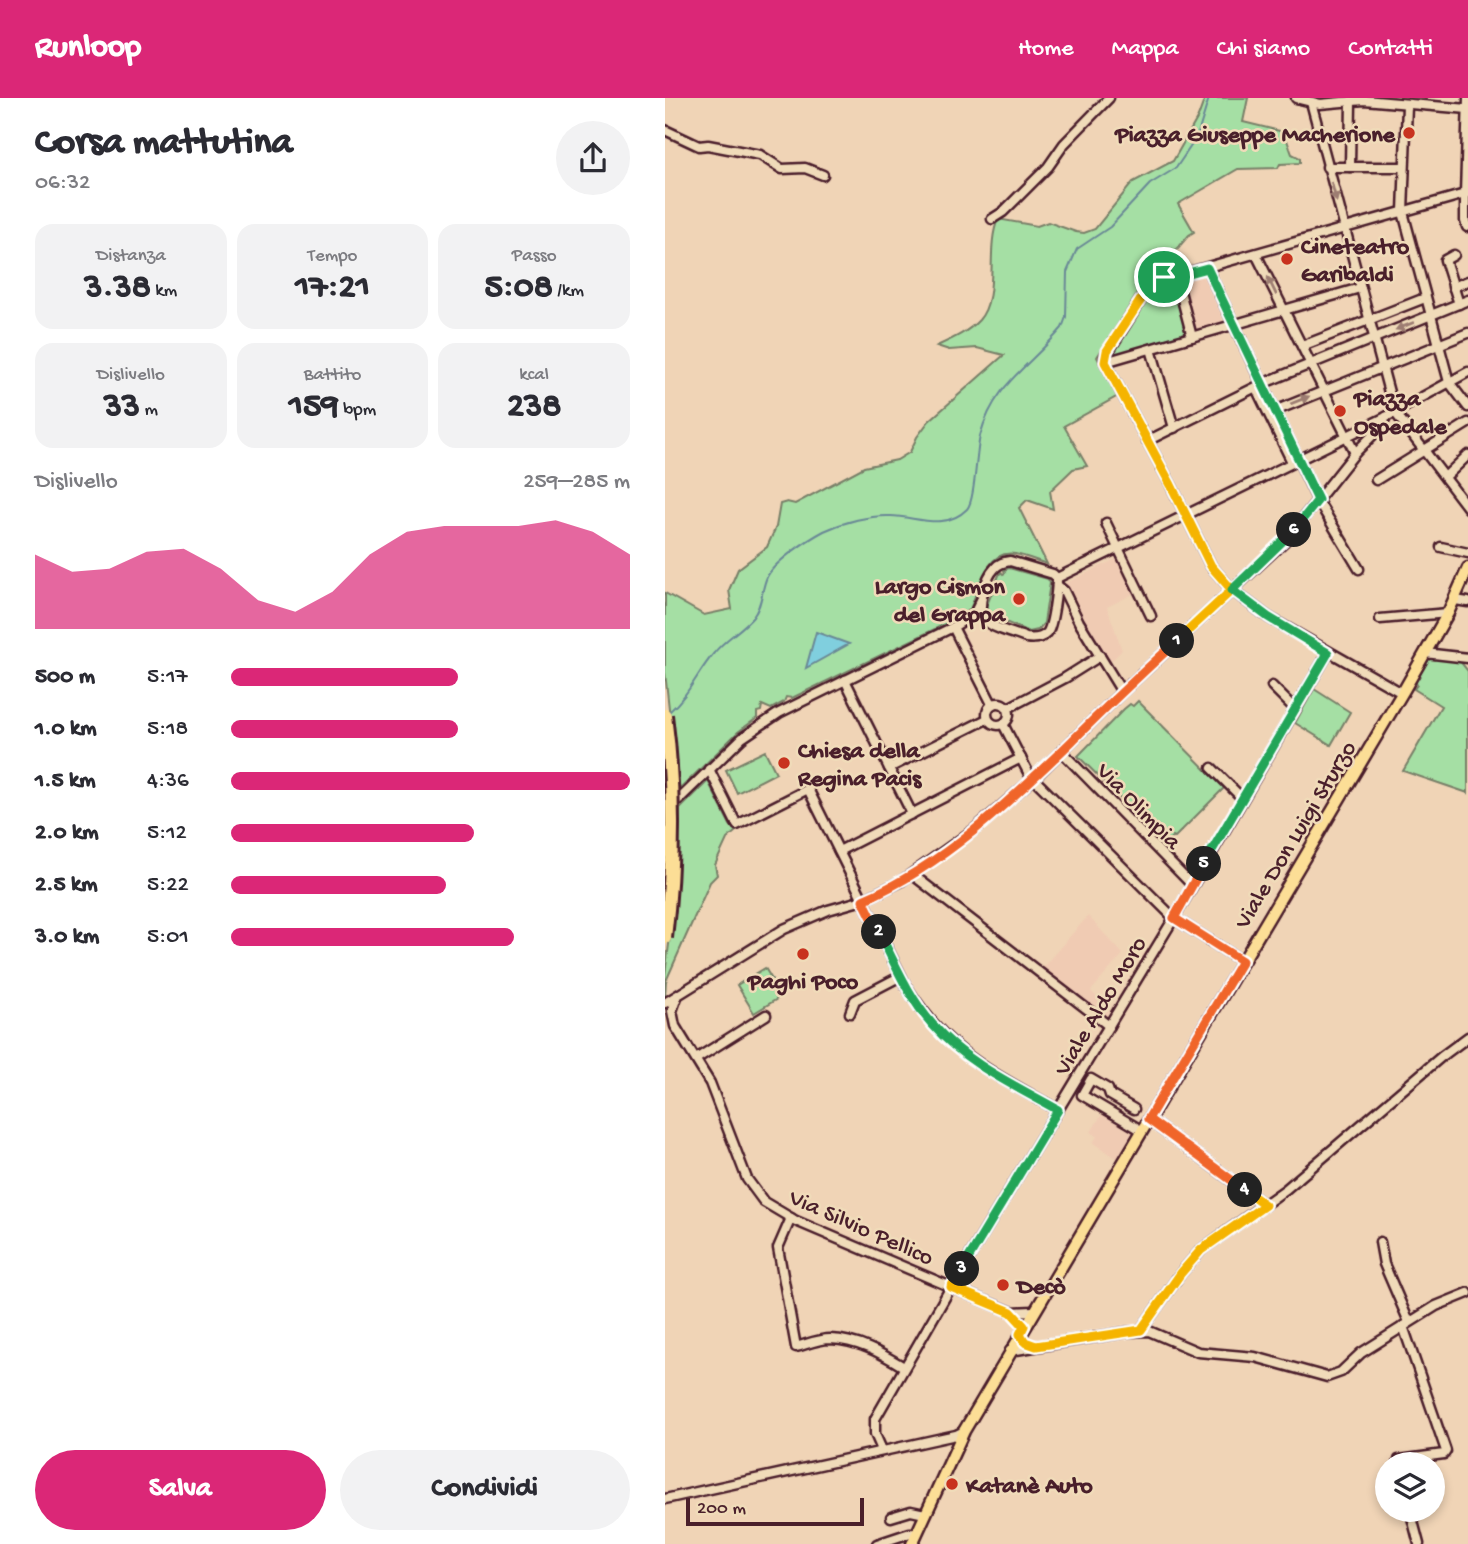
<!DOCTYPE html>
<html lang="it">
<meta charset="utf-8">
<style>
:root{--surface:#fff;--page:#f2f2f3;--text:#2b2b33;--muted:#7c7c81;--accent:#db2777}
body{margin:0;font-family:"Gochi Hand",sans-serif;background:var(--page);color:var(--text);height:100vh;display:flex;flex-direction:column;font-size:26px;white-space:nowrap}
*{box-sizing:border-box;margin:0}
p{font-size:23px;color:var(--muted)}
.icon{flex:none;width:38px;height:38px;fill:none;stroke:currentColor;stroke-width:2;stroke-linecap:round;stroke-linejoin:round}
.map{position:relative;flex:1;overflow:hidden}
.panel{display:flex;flex-direction:column;background:var(--surface);width:665px}
.panel>*{flex:none}
.tools{position:absolute;left:710px;top:1354px;display:grid;gap:14px}
.tools a{display:grid;place-items:center;width:70px;height:70px;border-radius:50%;background:var(--surface);box-shadow:0 4px 10px #0003;font-size:35px}
.scale{position:absolute;left:21px;bottom:18px;width:178px;box-sizing:border-box;padding-left:7px;border:4px solid #4a1f2b;border-top:0;font-size:19px;line-height:24px;white-space:nowrap;color:#4a1f2b;-webkit-text-stroke:5px #f0dbb9;paint-order:stroke}
.pin{position:absolute;display:grid;place-items:center;width:60px;height:60px;color:#fff;margin:-30px;border:4px solid #fff;border-radius:50%;box-shadow:0 2px 7px #0007}
.km{position:absolute;width:35px;height:35px;margin:-18px;border-radius:50%;background:#222;color:#fff;font-size:19px;line-height:35px;text-align:center}
.round{display:grid;place-items:center;flex:none;width:74px;height:74px;border-radius:37px;background:var(--page)}
.headline{display:flex;align-items:center;justify-content:space-between;height:119px;padding:0 35px}
h1{font-size:38px;font-weight:700;line-height:52px}
.figures{display:grid;grid-template-columns:repeat(3,1fr);gap:10px;height:119px;padding:7px 35px}
.figures div{display:grid;align-content:center;border-radius:18px;background:var(--page);text-align:center}
.figures b{font-size:35px;font-weight:700}
.figures small{font-size:19px;font-weight:400}
.figures p{font-size:19px}
.chart{height:196px;padding:14px 35px}
.chart p{display:flex;justify-content:space-between}
.chart svg{width:100%;height:126px;margin-top:7px;fill:var(--accent);opacity:.7}
.action{display:flex;gap:14px;margin-top:auto;padding:14px 35px}
.action a{flex:1;height:80px;border-radius:42px;background:var(--accent);color:#fff;font-size:28px;font-weight:700;line-height:80px;text-align:center}
.action a+a{background:var(--page);color:var(--text)}
ul{padding:0 35px;list-style:none;font-size:23px}
li{display:grid;grid-template-columns:112px 84px 1fr;align-items:center;height:52px}
li i{height:18px;border-radius:9px;background:var(--accent)}
header{display:flex;align-items:center;gap:42px;box-sizing:border-box;height:98px;padding:0 35px;background:var(--accent);color:#fff}
header strong{font-size:33px}
nav{display:flex;gap:38px;margin-inline-start:auto;font-size:24px}
main{display:flex;flex:1;min-height:0}
.map>svg:first-child{display:block}
</style>
<header>
<strong>Runloop</strong>
<nav><a>Home</a><a>Mappa</a><a>Chi siamo</a><a>Contatti</a></nav>
</header>
<main>
<section class="panel">
<div class="headline"><div><h1>Corsa mattutina</h1><p>06:32</p></div><a class="round"><svg class="icon" aria-label="share" viewBox="0 0 24 24"><path d="M12 15V3M7 8l5-5 5 5M5 13v7h14v-7"/></svg></a></div>
<div class="figures">
<div><p>Distanza</p><b>3.38<small> km</small></b></div>
<div><p>Tempo</p><b>17:21</b></div>
<div><p>Passo</p><b>5:08<small> /km</small></b></div>
</div>
<div class="figures">
<div><p>Dislivello</p><b>33<small> m</small></b></div>
<div><p>Battito</p><b>159<small> bpm</small></b></div>
<div><p>kcal</p><b>238</b></div>
</div>
<div class="chart"><p><span>Dislivello</span>259–285 m</p>
<svg viewBox="0 0 160 44" preserveAspectRatio="none"><path d="M0 44V18L10 24L20 23L30 17L40 16L50 23L60 34L70 38L80 31L90 18L100 10L110 8L120 8L130 8L140 6L150 10L160 18V44z"/></svg>
</div>
<ul>
<li><b>500 m</b>5:17<i style="width:57%"></i></li>
<li><b>1.0 km</b>5:18<i style="width:57%"></i></li>
<li><b>1.5 km</b>4:36<i style="width:100%"></i></li>
<li><b>2.0 km</b>5:12<i style="width:61%"></i></li>
<li><b>2.5 km</b>5:22<i style="width:54%"></i></li>
<li><b>3.0 km</b>5:01<i style="width:71%"></i></li>
</ul>
<div class="action"><a>Salva</a><a>Condividi</a></div>
</section>
<div class="map">
<svg width="803" height="1446" viewBox="0 0 803 1446">
<rect width="100%" height="100%" fill="#f0d4b6"/>
<filter id="ink" filterUnits="userSpaceOnUse"><feTurbulence type="fractalNoise" baseFrequency=".0143" numOctaves="2"/><feDisplacementMap in="SourceGraphic" scale="14" xChannelSelector="R" yChannelSelector="G"/><feConvolveMatrix kernelMatrix="1 2 1 2 8 2 1 2 1" color-interpolation-filters="sRGB"/></filter>
<g filter="url(#ink)">
<g fill="#f0cbb3">
<polygon points="535,178 542,181 564,224 529,234 515,183"/>
<polygon points="453,460 470,495 442,509 457,552 444,565 424,535 399,486"/>
<polygon points="423,818 458,856 426,893 445,912 440,920 377,870"/>
<polygon points="437,1016 469,1034 453,1061 428,1045 432,1038 426,1034"/>
</g>
<g fill="#a5dfa4" stroke="#787f68" stroke-width="2">
<path d="M 540,0 L 583,0 L 578,24 L 619,34 L 627,56 L 635,60 L 635,65 L 615,66 L 613,70 L 573,71 L 513,106 L 529,134 L 524,137 L 496,170 L 486,174 L 432,259 L 453,298 L 399,328 L 422,368 L 408,371 L 385,393 L 388,411 L 362,402 L 354,410 L 382,466 C 372,463 361,458 350,456 C 321,451 313,492 305,512 L 301,516 L 127,600 L 121,599 L 119,604 L 106,611 L 97,607 L 96,613 L 92,614 L 92,620 L 73,634 L 13,693 L 0,574 L 0,495 L 39,517 L 67,511 L 64,492 L 73,471 L 102,449 L 111,429 L 115,406 L 122,404 L 130,406 L 199,369 L 232,362 L 245,354 L 252,339 L 264,323 L 339,257 L 312,250 L 284,252 L 272,248 C 287,241 303,234 314,222 C 335,198 320,151 333,121 L 372,128 L 383,124 L 411,134 L 419,135 L 430,131 L 468,84 L 508,63 L 533,19 Z"/>
<polygon points="509,190 523,236 445,259 487,194 497,196"/>
<polygon points="344,470 383,481 385,485 379,525 373,532 364,534 324,517 321,509 334,477 336,474 338,476 340,475 339,472"/>
<polygon points="770,559 794,562 803,573 803,695 738,673 776,608 749,591 752,587 750,583 762,562"/>
<polygon points="649,591 685,614 666,647 630,625"/>
<polygon points="473,603 559,690 510,739 508,738 501,745 413,658 459,611 465,606 468,608"/>
<polygon points="100,653 111,675 72,695 61,672"/>
<polygon points="43,683 65,727 71,733 62,741 50,767 52,777 45,784 1,883 0,900 0,877 11,792 15,711"/>
<polygon points="100,870 117,898 89,915 72,887"/>
</g>
<polygon fill="#80cfde" stroke="#6a8996" stroke-width="2" points="151,534 184,546 141,570"/>
<g fill="none" stroke-linecap="round" stroke-linejoin="round">
<path stroke="#6a8996" stroke-width="2" d="M 4,614 C 24,597 32,575 49,555 C 60,541 77,532 88,519 C 98,506 96,492 102,479 C 109,464 144,441 159,433 C 179,424 205,417 226,418 C 253,419 280,433 302,411 C 310,403 311,355 315,338 C 329,286 364,269 397,230 L 401,219 L 402,174 L 412,151 L 445,129 L 485,86 L 511,70 L 532,39 L 544,0"/>
<g stroke="#4a1f2b" stroke-width="13">
<g id="minor">
<polyline points="631,0 655,6 699,2 803,11"/>
<polyline points="646,4 729,313 803,410"/>
<polyline points="742,7 738,114 784,284 803,309"/>
<polyline points="0,32 34,48 43,47 95,57 117,71 140,70 158,77"/>
<polyline points="662,69 739,69"/>
<polyline points="685,69 686,3"/>
<polyline points="327,121 338,114 383,69 399,46 444,0"/>
<polyline points="802,129 800,123 800,96 803,0"/>
<polyline points="591,156 690,355"/>
<polyline points="789,157 780,162 794,206"/>
<polyline points="542,170 653,403 694,471"/>
<polyline points="511,178 527,239"/>
<polyline points="788,189 803,183"/>
<polyline points="637,248 760,200"/>
<polyline points="486,251 509,330"/>
<polyline points="440,264 695,190"/>
<polyline points="591,290 627,364"/>
<polyline points="612,312 803,235"/>
<polyline points="482,343 599,285 803,202"/>
<polyline points="780,379 803,357"/>
<polyline points="711,382 803,325"/>
<polyline points="441,425 486,518"/>
<polyline points="776,449 803,455"/>
<path d="M 345,463 L 388,476 L 392,480 C 392,490 388,528 382,535 C 376,541 368,541 361,540 C 349,535 328,531 320,522 C 310,511 321,479 330,470 C 334,465 339,464 345,463 Z"/>
<polyline points="392,480 721,319 803,274"/>
<polyline points="392,487 399,493 414,524 457,594"/>
<polyline points="790,502 803,504"/>
<polyline points="715,521 783,515"/>
<polyline points="288,529 327,606"/>
<polyline points="760,555 803,560"/>
<polyline points="180,582 247,716"/>
<polyline points="607,588 630,611"/>
<polyline points="737,595 603,519 567,492 546,468 506,387 440,264 440,259 485,188 490,185 495,190 499,189 501,181 511,178 800,96"/>
<circle cx="333" cy="616" r="11"/>
<polyline points="343,610 400,580 435,558"/>
<polyline points="338,626 364,676 509,820 577,863"/>
<polyline points="396,653 527,787"/>
<polyline points="224,670 322,621"/>
<polyline points="547,670 577,700"/>
<path d="M 44,671 L 72,727 L 143,691 L 241,888 C 283,956 327,974 393,1012"/>
<polyline points="0,715 77,640 114,615 288,529 309,516 316,502"/>
<polyline points="174,753 356,660"/>
<polyline points="248,777 444,928"/>
<polyline points="12,899 7,913 10,928 45,985 82,1081 99,1104 131,1123 286,1189 347,1214 368,1213"/>
<polyline points="0,905 119,831 163,812 198,802 235,784 310,731 369,680 457,594 620,443 690,355 715,330 721,319"/>
<polyline points="185,915 190,902 236,878"/>
<polyline points="31,961 101,917"/>
<polyline points="469,1011 445,997 443,991 426,981 417,997 476,1032"/>
<polyline points="483,1021 600,1107"/>
<path d="M 126,1120 L 113,1150 L 131,1249 C 142,1246 154,1241 165,1241 C 193,1242 216,1255 239,1269"/>
<polyline points="715,1144 719,1166 744,1224"/>
<polyline points="476,1232 516,1175 536,1152 621,1091 776,959 803,939"/>
<polyline points="345,1253 462,1234 484,1233 533,1254 590,1259 662,1279 676,1274 696,1255 771,1208 803,1195"/>
<polyline points="217,1352 210,1336 210,1321 286,1189 509,820 663,555"/>
<polyline points="733,1367 734,1362 779,1356 781,1353 738,1228"/>
<polyline points="0,1401 291,1337 299,1333"/>
<polyline points="745,1412 754,1446"/>
<polyline points="226,1419 246,1413 260,1416"/>
<polyline points="212,1446 245,1435 252,1436"/>
</g>
</g>
<g stroke="#4a1f2b" stroke-width="15">
<polyline id="major" points="247,1446 299,1333 739,592 783,515 803,470"/>
</g>
<use href="#minor" stroke="#f0dbb9" stroke-width="8"/>
<use href="#major" stroke="#fcde96" stroke-width="10"/>
<g stroke="#4a1f2b" stroke-width="18" stroke-linecap="butt">
<path id="highway-bridge" d="M 0,617 C 10,692 9,765 0,840"/>
</g>
<use href="#highway-bridge" stroke="#fcde96" stroke-width="12"/>
</g>
<defs><path id="oneway-solid" d="M-6-.8H1V-3.2L6.5 0L1 3.2V.8H-6Z" transform="scale(1.75)"/></defs>
<g fill="#9d7d72">
<use href="#oneway-solid" transform="translate(669 94) rotate(75)"/>
<use href="#oneway-solid" transform="translate(607 188) rotate(-116)"/>
<use href="#oneway-solid" transform="translate(740 228) rotate(158)"/>
<use href="#oneway-solid" transform="translate(635 302) rotate(-22)"/>
</g>
</g>
<g fill="none" stroke-linecap="round" stroke-linejoin="round" filter="url(#ink)">
<g stroke="#fff" stroke-width="14">
<polyline id="split-1" points="499,179 492,179 490,185 485,188 442,253 440,264 506,387 546,468 567,492 512,543"/>
</g>
<g stroke="#fff" stroke-width="14">
<path id="split-2" d="M 214,834 L 198,802 C 279,767 345,703 408,642 C 442,608 477,575 512,543"/>
</g>
<g stroke="#fff" stroke-width="14">
<path id="split-3" d="M 214,834 C 230,866 244,900 268,927 C 302,966 349,987 393,1012 L 297,1171"/>
</g>
<g stroke="#fff" stroke-width="14">
<polyline id="split-4" points="297,1171 286,1189 346,1214 359,1228 355,1236 360,1244 371,1248 476,1232 516,1175 536,1152 600,1107 580,1092"/>
</g>
<g stroke="#fff" stroke-width="14">
<polyline id="split-5" points="539,766 509,820 577,863 483,1021 580,1092"/>
</g>
<g stroke="#fff" stroke-width="14">
<polyline id="split-6" points="539,766 663,555 603,519 567,492 629,432"/>
</g>
<g stroke="#fff" stroke-width="14">
<polyline id="split-7" points="499,179 501,181 542,170 653,402 629,432"/>
</g>
<use href="#split-1" stroke="#f5b400" stroke-width="9"/>
<use href="#split-2" stroke="#f0652b" stroke-width="9"/>
<use href="#split-3" stroke="#22a559" stroke-width="9"/>
<use href="#split-4" stroke="#f5b400" stroke-width="9"/>
<use href="#split-5" stroke="#f0652b" stroke-width="9"/>
<use href="#split-6" stroke="#22a559" stroke-width="9"/>
<use href="#split-7" stroke="#22a559" stroke-width="9"/>
</g>
<g fill="#c8321e" stroke="#f0dbb9" stroke-width="2.5">
<circle cx="744" cy="35" r="7"/>
<circle cx="622" cy="161" r="7"/>
<circle cx="675" cy="313" r="7"/>
<circle cx="354" cy="501" r="7"/>
<circle cx="119" cy="665" r="7"/>
<circle cx="138" cy="856" r="7"/>
<circle cx="338" cy="1187" r="7"/>
<circle cx="287" cy="1386" r="7"/>
</g>
<g text-anchor="middle" stroke-width="5" stroke-linejoin="round" paint-order="stroke">
<g font-size="24" font-weight="bold" fill="#4a1f2b" stroke="#f0dbb9" text-anchor="start">
<text x="730" y="43" text-anchor="end">Piazza Giuseppe Macherione</text>
<text x="636" y="155">Cineteatro<tspan x="636" dy="28">Garibaldi</tspan></text>
<text x="689" y="307">Piazza<tspan x="689" dy="28">Ospedale</tspan></text>
<text x="340" y="495" text-anchor="end">Largo Cismon<tspan x="340" dy="28">del Grappa</tspan></text>
<text x="133" y="659">Chiesa della<tspan x="133" dy="28">Regina Pacis</tspan></text>
<text x="138" y="890" text-anchor="middle">Paghi Poco</text>
<text x="352" y="1195">Decò</text>
<text x="301" y="1394">Katanè Auto</text>
</g>
<g font-size="24" fill="#4a1f2b" stroke="#f0dbb9">
<text transform="translate(475 707) rotate(46)" y="8">Via Olimpia</text>
<text transform="translate(629 736) rotate(-59)" y="8">Viale Don Luigi Sturzo</text>
<text transform="translate(434 907) rotate(-59)" y="8">Viale Aldo Moro</text>
<text transform="translate(197 1128) rotate(24)" y="8">Via Silvio Pellico</text>
</g>
</g>
</svg>
<div class="tools">
<a><svg class="icon" aria-label="layers" viewBox="0 0 24 24"><path d="M12 4l9 5-9 5-9-5zM3 14l9 5 9-5"/></svg></a>
</div>
<div class="scale">200 m</div>
<div class="pin" style="left:499px;top:179px;background:#1e9e55"><svg class="icon" aria-label="arrive" viewBox="0 0 24 24"><path d="M6 21V4h12l-3 4 3 4H6"/></svg></div>
<b class="km" style="left:512px;top:543px">1</b>
<b class="km" style="left:214px;top:834px">2</b>
<b class="km" style="left:297px;top:1171px">3</b>
<b class="km" style="left:580px;top:1092px">4</b>
<b class="km" style="left:539px;top:766px">5</b>
<b class="km" style="left:629px;top:432px">6</b>
</div>
</main>
